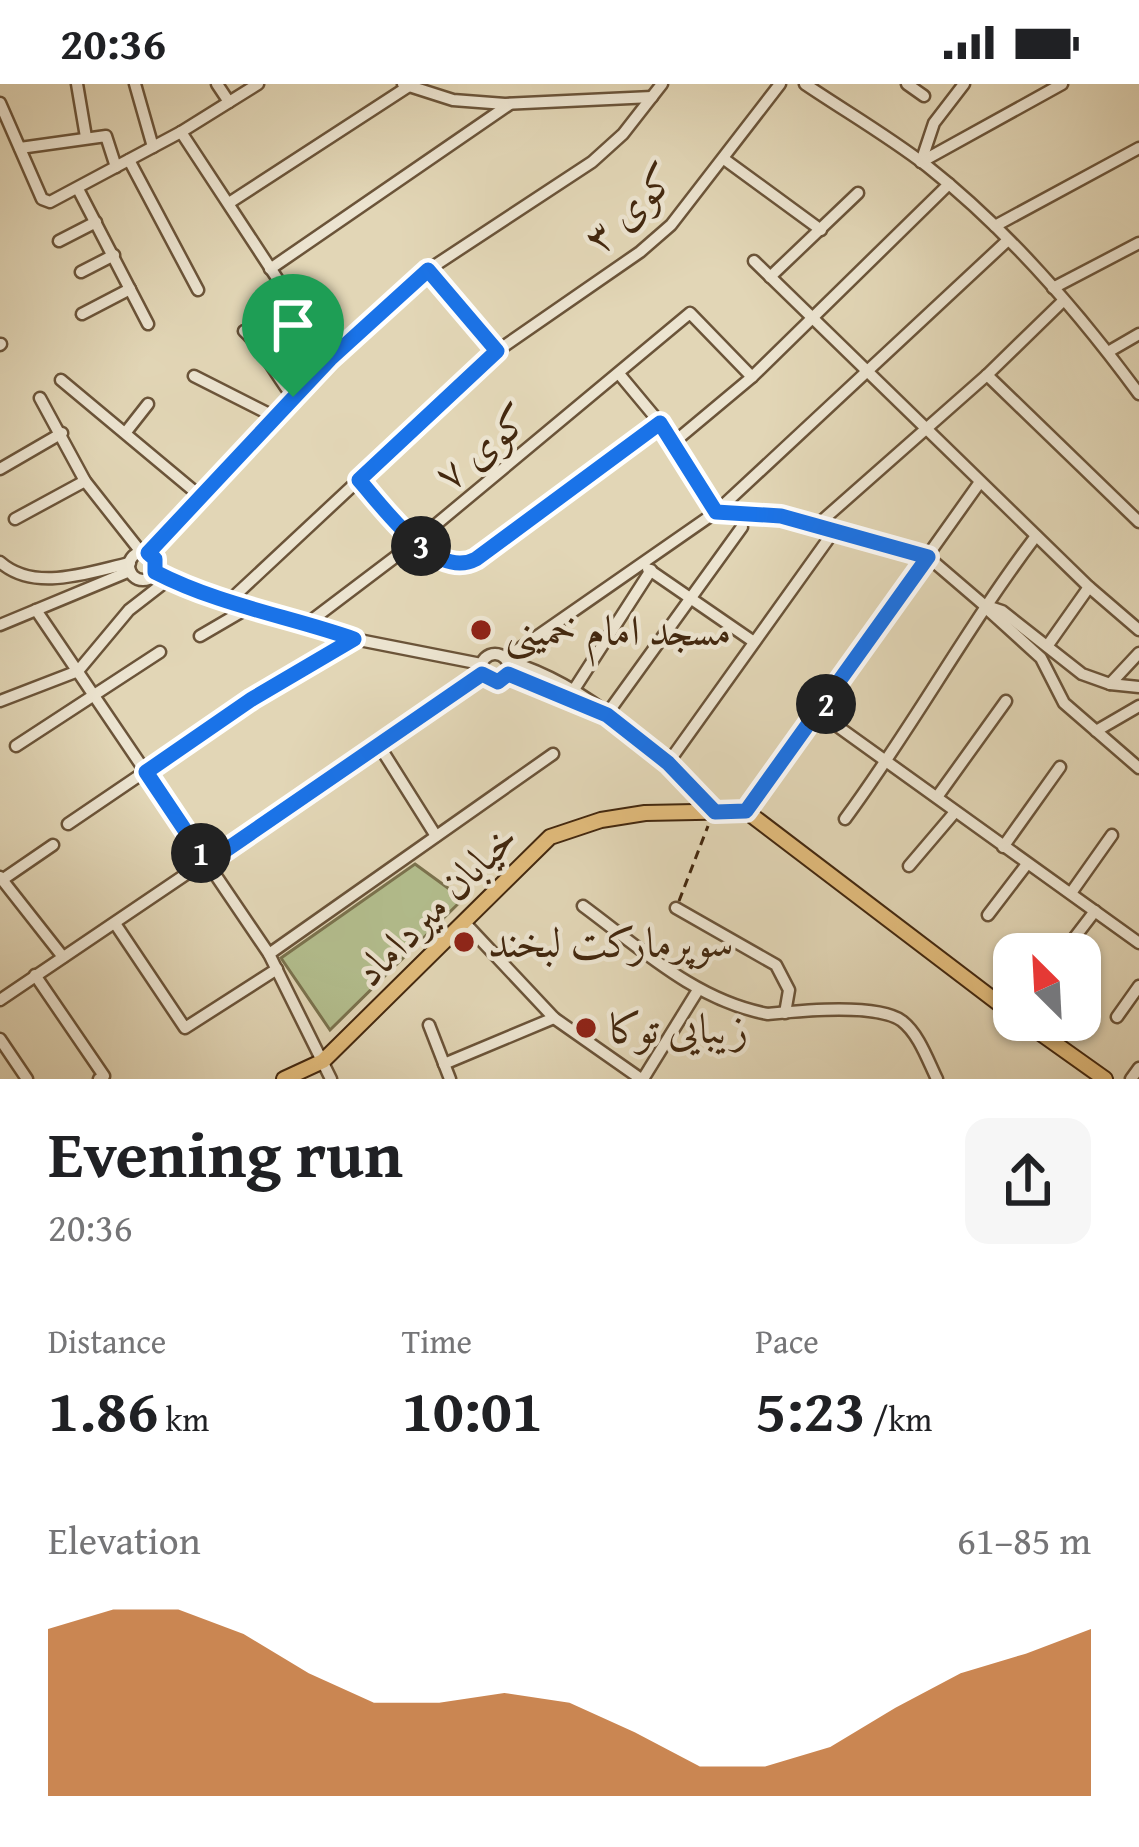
<!DOCTYPE html>
<meta charset="utf-8">
<style>
:root{--surface:#fff;--page:#f6f6f6;--text:#202124;--muted:#757577;--accent:#b45309}
body{margin:0;font-family:"Gentium Book Plus",Amiri,serif;background:var(--page);color:var(--text);height:100vh;display:flex;flex-direction:column;font-size:45px;white-space:nowrap}
*{box-sizing:border-box;margin:0}
p{font-size:39px;color:var(--muted)}
.icon{flex:none;width:66px;height:66px;fill:none;stroke:currentColor;stroke-width:2;stroke-linecap:round;stroke-linejoin:round}
.map{position:relative;height:995px;overflow:hidden}
.panel{display:flex;flex-direction:column;background:var(--surface);flex:1}
.panel>*{flex:none}
.needle{width:78px;rotate:336deg}
.buttons{position:absolute;left:993px;top:849px;display:grid;gap:24px}
.buttons a{display:grid;place-items:center;width:108px;height:108px;border-radius:24px;background:var(--surface);box-shadow:0 3px 9px #0004;font-size:60px}
.pin{position:absolute;display:grid;place-items:center;width:102px;height:102px;color:#fff;margin:-123px -51px;border-radius:50% 50% 50% 0;rotate:-45deg;box-shadow:0 0 12px #0007}
.pin .icon{rotate:45deg}
.km{position:absolute;width:60px;height:60px;margin:-30px;border-radius:50%;background:#222;color:#fff;font-size:33px;line-height:60px;text-align:center}
.round{display:grid;place-items:center;flex:none;width:126px;height:126px;border-radius:24px;background:var(--page)}
.head{display:flex;align-items:center;justify-content:space-between;height:204px;padding:0 48px}
h1{font-size:66px;font-weight:800;line-height:90px}
.figures{display:grid;grid-template-columns:repeat(3,1fr);gap:18px;height:204px;padding:12px 48px}
.figures div{display:grid;align-content:center}
.figures b{font-size:60px;font-weight:800}
.figures small{font-size:33px;font-weight:400}
.figures p{font-size:33px}
.chart{height:336px;padding:24px 48px}
.chart p{display:flex;justify-content:space-between}
.chart svg{width:100%;height:216px;margin-top:12px;fill:var(--accent);opacity:.7}
.status{display:flex;justify-content:space-between;align-items:center;height:84px;padding:0 60px;background:var(--surface);direction:ltr}
.status svg{height:33px;fill:currentColor}
.map>svg:first-child{display:block}
</style>
<div class="status"><b>20:36</b><svg viewBox="0 0 49 12"><path d="M0 12V9h3v3zM5 12V6h3v6zM10 12V3h3v9zM15 12V0h3v12zM26 1h20v11H26zM47 4h2v5h-2z"/></svg></div>
<div class="map">
<svg width="1139" height="995" viewBox="0 0 1139 995">
<rect width="100%" height="100%" fill="#e2d6b6"/>
<filter id="stains"><feTurbulence type="fractalNoise" baseFrequency=".00167" numOctaves="4"/><feColorMatrix values="0 0 0 0 .2 0 0 0 0 .09 0 0 0 0 .02 0 0 0 .5 -.17"/></filter>
<radialGradient id="worn" r=".72"><stop offset=".6" stop-color="#630" stop-opacity="0"/><stop offset="1" stop-color="#630" stop-opacity=".3"/></radialGradient>
<polygon fill="#b3be8e" stroke="#7b734e" stroke-width="3" points="415,780 463,815 330,946 281,874"/>
<g fill="none" stroke-linecap="round" stroke-linejoin="round">
<g stroke="#6b5439" stroke-width="15">
<g id="minor">
<polyline points="77,0 86,53"/>
<polyline points="135,0 153,63"/>
<polyline points="217,0 229,18"/>
<polyline points="403,0 453,16 505,20 652,13"/>
<path d="M 805,0 C 845,27 888,52 927,82 C 1008,146 1078,227 1139,310"/>
<polyline points="907,0 924,12"/>
<polyline points="0,19 42,115 50,118 181,48 258,0"/>
<polyline points="181,48 330,275"/>
<polyline points="20,64 106,52 116,83"/>
<polyline points="724,75 821,146"/>
<polyline points="129,76 198,206"/>
<polyline points="921,78 1062,0"/>
<polyline points="921,78 934,39 964,0"/>
<polyline points="78,105 148,240"/>
<polyline points="229,119 409,2"/>
<polyline points="995,142 1139,64"/>
<polyline points="59,157 96,138"/>
<polyline points="754,177 1089,503 1139,546"/>
<polyline points="270,185 510,20"/>
<polyline points="428,186 497,267"/>
<polyline points="81,188 114,171"/>
<polyline points="770,193 858,109"/>
<polyline points="1053,204 1139,159"/>
<polyline points="82,230 130,205"/>
<path d="M 244,247 C 264,265 276,292 293,313"/>
<polyline points="0,261 1,260"/>
<polyline points="1108,268 1139,250"/>
<polyline points="620,291 660,339 716,428"/>
<polyline points="987,291 1139,438"/>
<polyline points="194,292 275,333"/>
<polyline points="61,296 200,412"/>
<polyline points="40,314 85,397 141,468"/>
<polyline points="126,348 148,320"/>
<polyline points="673,359 752,293 949,100"/>
<polyline points="0,385 62,349"/>
<path d="M 359,396 C 386,426 421,481 465,480 L 660,339"/>
<polyline points="716,428 781,432 928,473 984,521 1002,527 1082,590 1110,600 1139,603"/>
<polyline points="15,435 85,397"/>
<polyline points="816,442 987,291 1063,217"/>
<circle cx="143" cy="482" r="14"/>
<polyline points="148,469 330,275 428,186 592,78 623,50 662,0"/>
<path d="M 0,478 C 35,509 89,488 130,479"/>
<polyline points="648,485 754,558"/>
<polyline points="155,488 227,519 308,539 354,555 481,580"/>
<polyline points="227,519 497,267 640,168 671,141 780,0"/>
<polyline points="986,524 1041,574 1064,619 1139,684"/>
<polyline points="36,526 269,870 331,995"/>
<polyline points="308,539 415,458 690,229 752,293"/>
<polyline points="0,541 130,487"/>
<polyline points="200,552 248,524"/>
<polyline points="1048,561 1089,503"/>
<circle cx="495" cy="584" r="14"/>
<polyline points="506,574 716,428 1008,156"/>
<path d="M 508,577 C 591,602 656,667 715,728"/>
<polyline points="508,591 598,627"/>
<polyline points="1110,600 1139,569"/>
<polyline points="575,604 651,486"/>
<polyline points="0,617 78,587 129,526 169,495"/>
<polyline points="819,629 1139,859"/>
<polyline points="607,630 742,443"/>
<polyline points="1096,647 1139,622"/>
<polyline points="16,662 160,568"/>
<polyline points="380,663 436,752"/>
<polyline points="668,679 834,447"/>
<polyline points="937,713 1006,617"/>
<polyline points="746,727 980,398"/>
<path d="M 845,735 C 913,643 967,543 1036,452"/>
<polyline points="68,740 252,615 354,555"/>
<polyline points="1003,763 1060,683"/>
<polyline points="909,782 955,728"/>
<polyline points="0,793 63,873"/>
<polyline points="2,796 53,761"/>
<polyline points="1071,809 1112,751"/>
<path d="M 583,822 C 640,864 696,917 768,930 C 799,927 877,919 902,937 C 919,950 928,977 937,995"/>
<polyline points="676,824 776,881 789,906 785,929"/>
<polyline points="988,831 1027,780"/>
<polyline points="464,838 554,934 641,995"/>
<polyline points="116,841 185,944 277,885"/>
<polyline points="269,870 553,670"/>
<polyline points="1062,870 1095,827"/>
<polyline points="35,891 104,992 99,995"/>
<polyline points="0,916 482,590"/>
<polyline points="1117,933 1139,902"/>
<polyline points="429,941 450,995"/>
<polyline points="0,955 27,995"/>
<polyline points="444,980 554,934"/>
<polyline points="643,995 698,906"/>
<polyline points="1131,995 1139,984"/>
</g>
</g>
<g stroke="#43280f" stroke-width="18">
<g id="major">
<polyline points="1022,936 1105,995"/>
<polyline points="284,995 323,977 550,753 601,736 645,729 746,727 1014,931"/>
</g>
</g>
<polyline stroke="#43280f" stroke-width="3" stroke-dasharray="9 6" stroke-linecap="butt" points="679,817 708,742"/>
<use href="#minor" stroke="#ece4d0" stroke-width="10"/>
<use href="#major" stroke="#e1bb7b" stroke-width="14"/>
</g>
<g fill="none" stroke-linecap="round" stroke-linejoin="round">
<g stroke="#fff" stroke-width="24">
<path id="route" d="M 428,186 L 497,267 L 359,396 C 384,424 435,497 476,475 L 660,339 L 716,428 L 781,432 L 928,473 L 746,727 L 715,728 L 668,679 L 607,631 L 508,590 L 498,598 L 482,590 L 207,779 L 146,688 L 252,615 L 354,555 C 288,532 219,521 155,488 L 155,475 L 148,469 L 330,275 Z"/>
</g>
<use href="#route" stroke="#1a73e8" stroke-width="15"/>
</g>
<g fill="#8f2418" stroke="#ece4d0" stroke-width="4.5">
<circle cx="481" cy="546" r="12"/>
<circle cx="464" cy="858" r="12"/>
<circle cx="586" cy="944" r="12"/>
</g>
<g text-anchor="middle" stroke-width="9" stroke-linejoin="round" paint-order="stroke">
<g font-size="42" fill="#43280f" stroke="#ece4d0">
<text transform="translate(629 123) rotate(-43)" y="15">کوی ۳</text>
<text transform="translate(481 362) rotate(-39)" y="15">کوی ۷</text>
<text transform="translate(435 820) rotate(-45)" y="15">خیابان میرداماد</text>
</g>
<g font-size="42" fill="#43280f" stroke="#ece4d0" text-anchor="start">
<text x="505" y="561">مسجد امام خمینی</text>
<text x="488" y="873">سوپرمارکت لبخند</text>
<text x="610" y="959">زیبایی توکا</text>
</g>
</g>
<rect width="100%" height="100%" filter="url(#stains)"/>
<rect width="100%" height="100%" fill="url(#worn)"/>
</svg>
<div class="buttons">
<a><svg class="needle" viewBox="-14 -14 28 28"><path d="M0-13l5 13h-10z" fill="#e53935"/><path d="M0 13l5-13h-10z" fill="#757577"/></svg></a>
</div>
<div class="pin" style="left:293px;top:313px;background:#1e9e55"><svg class="icon" aria-label="arrive" viewBox="0 0 24 24"><path d="M6 21V4h12l-3 4 3 4H6"/></svg></div>
<b class="km" style="left:201px;top:769px">1</b>
<b class="km" style="left:826px;top:620px">2</b>
<b class="km" style="left:421px;top:462px">3</b>
</div>
<section class="panel">
<div class="head"><div><h1>Evening run</h1><p>20:36</p></div><a class="round"><svg class="icon" aria-label="share" viewBox="0 0 24 24"><path d="M12 15V3M7 8l5-5 5 5M5 13v7h14v-7"/></svg></a></div>
<div class="figures">
<div><p>Distance</p><b>1.86<small> km</small></b></div>
<div><p>Time</p><b>10:01</b></div>
<div><p>Pace</p><b>5:23<small> /km</small></b></div>
</div>
<div class="chart"><p><span>Elevation</span>61–85 m</p>
<svg viewBox="0 0 160 44" preserveAspectRatio="none"><path d="M0 44V10L10 6L20 6L30 11L40 19L50 25L60 25L70 23L80 25L90 31L100 38L110 38L120 34L130 26L140 19L150 15L160 10V44z"/></svg>
</div>
</section>
